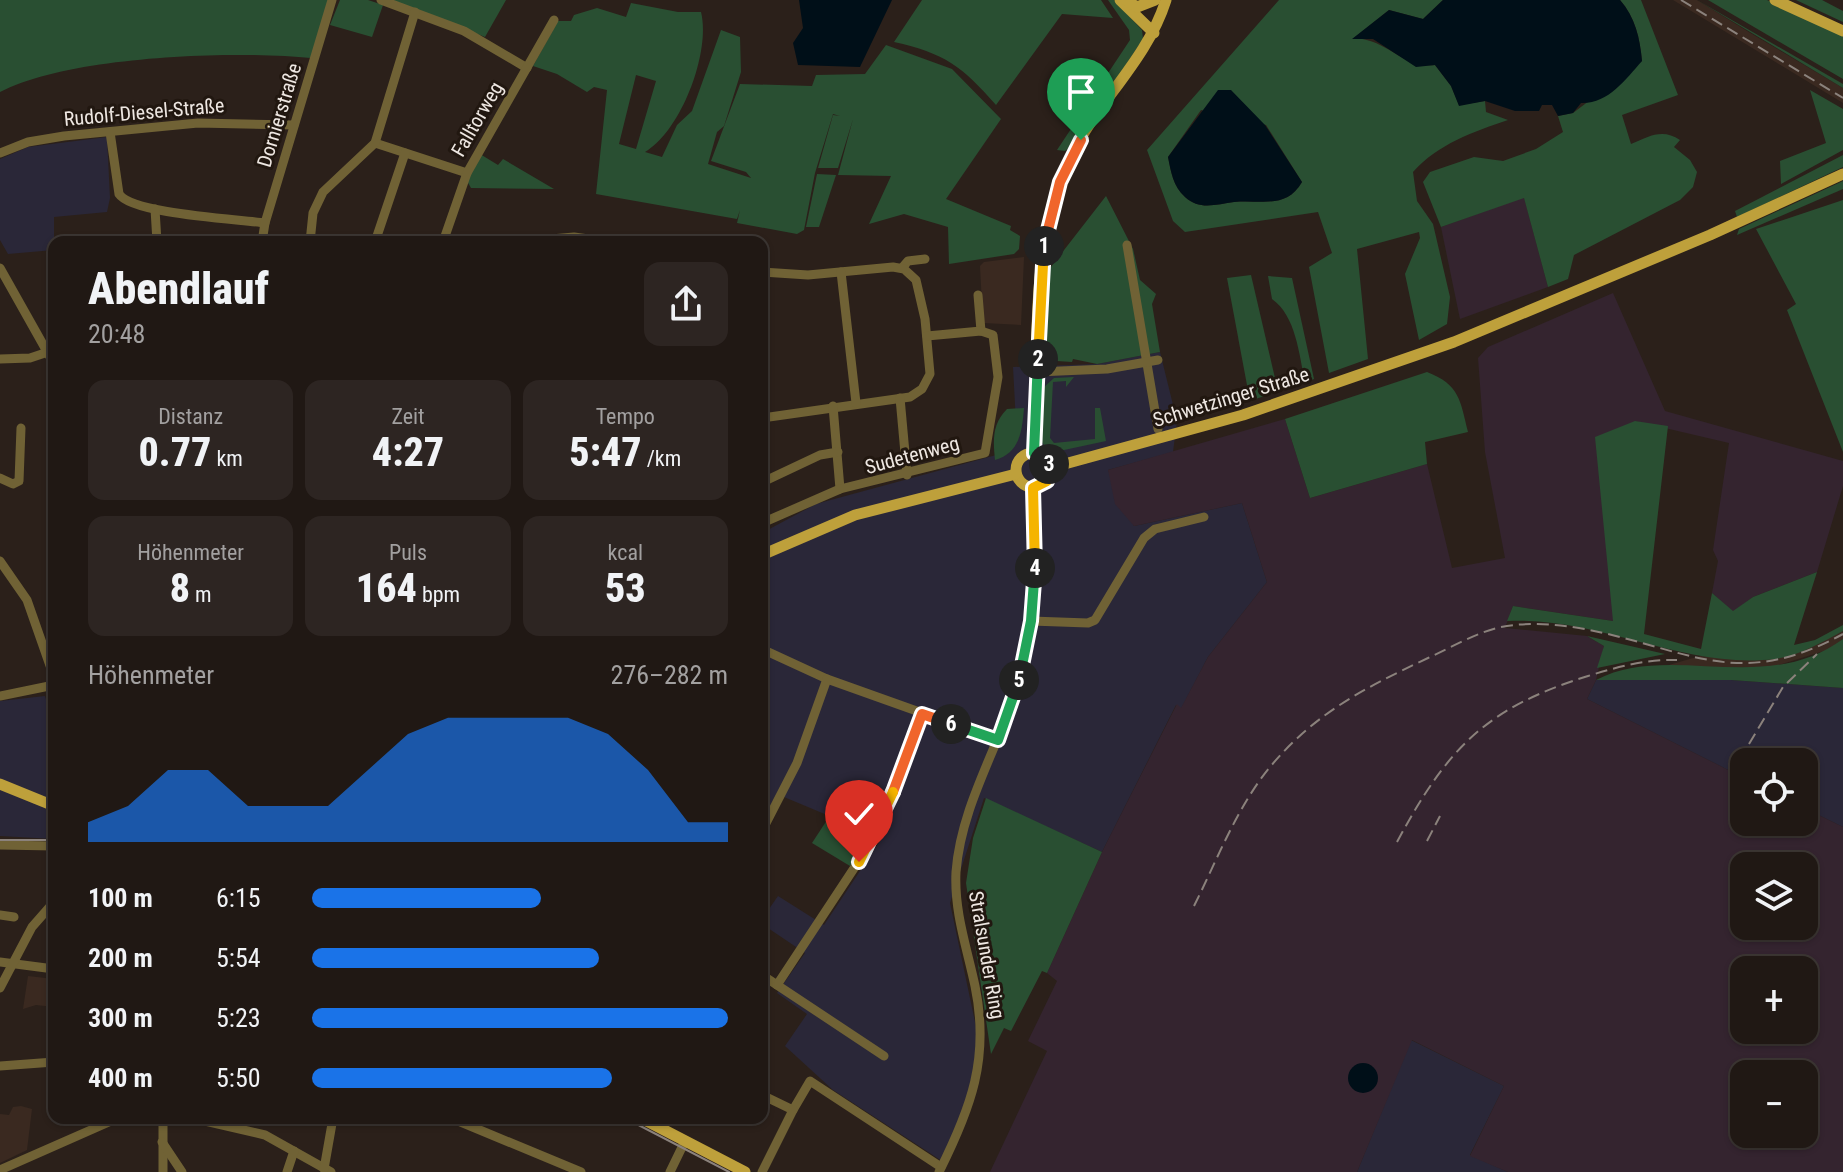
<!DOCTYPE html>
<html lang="de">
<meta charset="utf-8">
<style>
:root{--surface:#201814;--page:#2d2522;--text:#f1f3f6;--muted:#a2a0a0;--line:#3d3734;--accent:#1a73e8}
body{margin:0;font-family:"Roboto Condensed",sans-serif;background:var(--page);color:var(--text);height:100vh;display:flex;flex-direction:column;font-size:30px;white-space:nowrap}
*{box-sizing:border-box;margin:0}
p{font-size:26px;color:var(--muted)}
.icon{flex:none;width:44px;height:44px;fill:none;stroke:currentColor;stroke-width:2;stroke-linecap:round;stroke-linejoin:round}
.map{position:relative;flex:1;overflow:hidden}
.side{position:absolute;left:48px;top:236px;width:720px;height:888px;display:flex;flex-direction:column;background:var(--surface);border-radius:16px;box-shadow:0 2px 6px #0004,0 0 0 2px var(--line)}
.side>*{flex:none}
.tools{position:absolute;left:1730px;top:748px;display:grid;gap:16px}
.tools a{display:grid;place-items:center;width:88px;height:88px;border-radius:16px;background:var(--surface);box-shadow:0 2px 6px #0004,0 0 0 2px var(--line);font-size:40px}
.pin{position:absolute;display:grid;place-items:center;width:68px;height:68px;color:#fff;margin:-82px -34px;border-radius:50% 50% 50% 0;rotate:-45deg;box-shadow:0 0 8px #0007}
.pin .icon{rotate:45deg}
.km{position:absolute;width:40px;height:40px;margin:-20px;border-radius:50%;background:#222;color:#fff;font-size:22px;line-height:40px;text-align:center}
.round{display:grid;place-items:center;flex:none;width:84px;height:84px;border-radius:16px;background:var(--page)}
.head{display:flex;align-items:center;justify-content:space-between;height:136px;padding:0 40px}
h1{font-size:44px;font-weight:800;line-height:60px}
.stats{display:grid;grid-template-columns:repeat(3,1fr);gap:12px;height:136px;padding:8px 40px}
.stats div{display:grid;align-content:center;border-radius:16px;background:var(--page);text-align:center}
.stats b{font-size:40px;font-weight:800}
.stats small{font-size:22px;font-weight:400}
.stats p{font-size:22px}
.chart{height:224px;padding:16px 40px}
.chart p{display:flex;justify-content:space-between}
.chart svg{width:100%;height:144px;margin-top:8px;fill:var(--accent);opacity:.7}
ul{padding:0 40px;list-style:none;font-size:26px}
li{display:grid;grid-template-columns:128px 96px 1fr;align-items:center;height:60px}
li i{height:20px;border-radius:10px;background:var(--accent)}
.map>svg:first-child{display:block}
</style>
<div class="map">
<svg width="1843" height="1172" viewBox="0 0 1843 1172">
<rect width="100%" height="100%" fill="#2b201a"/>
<g fill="#2a2738">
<polygon points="107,137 110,198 107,212 54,217 54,250 8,254 0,240 0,159 28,147"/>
<polygon points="1160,352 1177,421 1173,452 1108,470 1134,526 1242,503 1267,582 1208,657 1181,709 1176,705 1102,852 984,798 950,903 979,1041 967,1099 942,1161 833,1090 785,1046 807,1014 777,993 805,953 762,924 762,919 778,896 824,925 882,838 784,797 762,829 762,533 816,504 1000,454 1017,442 1013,367 1097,364"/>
<polygon points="1596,680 1731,680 1843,688 1843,827 1804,808 1804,762 1744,762 1744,778 1587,699"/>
<polygon points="45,696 54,726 54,839 0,836 0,701"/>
<polygon points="1411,1040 1504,1086 1470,1155 1508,1172 1357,1172"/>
</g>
<g fill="#34242f" fill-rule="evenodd">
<polygon points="1524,197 1548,287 1460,319 1441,227"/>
<path d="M 1613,293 L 1665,411 L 1843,461 L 1843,486 L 1817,572 L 1753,597 L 1733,612 L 1712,593 L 1718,561 L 1713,550 L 1729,443 L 1635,421 L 1613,621 L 1513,606 L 1505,628 L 1587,636 L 1604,646 L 1596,680 L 1587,699 L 1744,778 L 1744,822 L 1804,822 L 1804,808 L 1843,827 L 1843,1172 L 1508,1172 L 1470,1156 L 1504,1086 L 1412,1040 L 1357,1172 L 990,1172 L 1047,1051 L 1028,1041 L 1057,981 L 1047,973 L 1102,852 L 1177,704 L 1181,708 L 1208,657 L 1267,582 L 1242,503 L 1134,526 L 1115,504 L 1108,470 L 1285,419 L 1310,498 L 1427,464 L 1452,568 L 1505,558 L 1485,452 L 1478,358 L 1488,347 ZM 1744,866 L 1804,866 L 1804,926 L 1744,926 ZM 1744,970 L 1804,970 L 1804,1030 L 1744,1030 ZM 1744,1074 L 1804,1074 L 1804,1134 L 1744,1134 Z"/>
</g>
<g fill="#3a2920">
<polygon points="1673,0 1697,0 1752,34 1843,88 1843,103"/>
<polygon points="1024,257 1021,325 983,323 980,266 984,262"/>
<polygon points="1843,631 1843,639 1830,649 1772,667 1739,670 1669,665 1700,656 1777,659"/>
<polygon points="28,976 54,979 54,1007 36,1005 23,1009"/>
<polygon points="21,1106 32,1109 27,1150 0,1163 0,1114 9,1115 13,1107"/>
</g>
<g fill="#294f32" fill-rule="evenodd">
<path d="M 0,0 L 328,0 L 311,58 C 233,50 68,56 0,92 Z"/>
<polygon points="340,0 368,0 383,5 372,37 330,25"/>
<polygon points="392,0 506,0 485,37"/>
<path d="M 922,0 L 1101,0 L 1113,18 L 1062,14 L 996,105 C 962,66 944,53 894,42 Z"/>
<polygon points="1108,0 1114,0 1142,30 1143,39 1073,144 1065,151 1057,150 1130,40 1129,30"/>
<path d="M 1279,0 L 1443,0 L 1423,19 L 1389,10 L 1354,38 C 1390,40 1400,68 1435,65 L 1451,86 L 1459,105 L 1485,101 L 1486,112 L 1508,120 C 1473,132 1438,144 1413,172 L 1417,201 L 1433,224 L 1450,297 L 1447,324 L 1419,340 L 1405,274 L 1420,238 L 1419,232 L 1357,249 L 1368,359 L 1329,373 L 1309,267 L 1332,253 L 1318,212 L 1185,232 L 1173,221 L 1147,150 ZM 1201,110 L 1266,125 L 1302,182 C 1286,210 1260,199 1234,202 C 1217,204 1200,211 1185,197 C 1173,186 1171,172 1168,157 Z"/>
<path d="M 1620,0 L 1641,0 L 1678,95 L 1622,115 L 1631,144 C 1649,136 1663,128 1680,140 L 1674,147 L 1690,160 L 1697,172 L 1693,187 L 1680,200 L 1574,255 L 1568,279 L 1548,287 L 1524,198 L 1441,227 L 1423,182 L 1430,172 L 1474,157 L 1503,161 L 1536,149 L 1563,132 L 1558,116 L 1573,113 L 1642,61 C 1640,38 1635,17 1620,0 Z"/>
<polygon points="1697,0 1843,84 1843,88"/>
<polygon points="1708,0 1767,0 1843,36 1843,79"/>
<polygon points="1796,0 1822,0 1843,11 1843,22"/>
<path d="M 631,3 L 678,12 L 701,12 C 711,52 681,131 645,152 L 662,157 L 677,125 L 692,111 L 721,30 L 740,37 L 741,72 L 724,126 L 717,132 L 708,164 L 751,178 L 746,172 L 711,161 L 740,84 L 812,86 L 816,75 L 865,74 L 886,45 L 952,69 L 1001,119 L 946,199 L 1011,226 L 1010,230 L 1020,236 L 1019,249 L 1014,254 L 949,264 L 948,227 L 904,214 L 869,224 L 891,176 L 838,175 L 853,119 L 838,168 L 818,168 L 833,115 L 840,116 L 833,114 L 815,173 L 804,230 L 797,234 L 737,223 L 740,210 L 737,219 L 596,194 L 607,90 L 594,87 L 587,92 L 557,74 L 533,66 L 558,21 L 571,21 L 574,15 L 597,8 L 626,17 ZM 636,75 L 656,81 L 636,149 L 619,144 Z"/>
<polygon points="1810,90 1843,109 1843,150 1781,184 1780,161 1826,143"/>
<polygon points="480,154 498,165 503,159 554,189 471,188 467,181"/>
<polygon points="1843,155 1843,167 1737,217 1735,211"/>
<polygon points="817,174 836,175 819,227 806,227"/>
<polygon points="1843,181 1843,189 1737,235 1739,229"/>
<polygon points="1106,196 1133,249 1140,280 1156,294 1152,304 1160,352 1097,364 1073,359 1072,362 1057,361 1046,351 1047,272"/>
<polygon points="1843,200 1843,452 1787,310 1796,304 1756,229"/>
<polygon points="1251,275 1278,391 1250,401 1227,278"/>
<path d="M 1268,276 L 1292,278 L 1314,379 L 1305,382 C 1299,354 1296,316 1272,299 Z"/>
<path d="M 1427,372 C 1460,385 1460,400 1468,432 L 1425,442 L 1427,464 L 1310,498 L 1285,419 Z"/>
<polygon points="1074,377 1066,387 1066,381 1053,382 1050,438 1054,443 1095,439 1095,408 1100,408 1106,441 1050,453 1041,441 1042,389 1054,378"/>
<path d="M 1024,408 C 1022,431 1020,453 995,460 C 993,440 992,424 1007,409 Z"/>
<path d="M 1635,421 L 1668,426 L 1644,634 L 1701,649 L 1712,593 L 1733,611 L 1753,597 L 1817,572 L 1794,645 L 1815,640 L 1843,625 L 1843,631 C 1823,642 1798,656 1775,659 C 1684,670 1599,616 1507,621 L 1513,606 L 1613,621 L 1595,437 Z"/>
<polygon points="1587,636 1665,654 1597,668 1604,646"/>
<path d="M 1843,639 L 1843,688 L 1731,680 L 1596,680 C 1669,641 1764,697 1843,639 Z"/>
<polygon points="986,798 1102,852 1047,973 1042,971 1011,1031 1004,1028 991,1054 966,883 973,838"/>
<polygon points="829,817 867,836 850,866 812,843"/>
</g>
<g fill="#000f18">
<polygon points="799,0 892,0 860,67 798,65 793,43 803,28"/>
<path d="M 1443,0 L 1620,0 C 1635,17 1640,38 1642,61 C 1625,80 1608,104 1581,103 L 1573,113 L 1558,116 L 1552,105 L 1542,105 L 1539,111 L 1515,111 L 1485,101 L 1459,106 L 1451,86 L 1435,65 L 1416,67 L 1373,39 L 1352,39 L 1389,10 L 1423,19 Z"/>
<path d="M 1218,90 L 1231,90 L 1265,125 L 1302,182 C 1286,210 1260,199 1234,202 C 1217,204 1200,211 1185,197 C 1173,186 1171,172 1168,157 Z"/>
<circle cx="1363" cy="1078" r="15"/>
</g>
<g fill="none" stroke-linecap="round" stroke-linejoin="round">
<g stroke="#706235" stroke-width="9">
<polyline points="381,0 464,31 527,68"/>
<path d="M 110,132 L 119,194 C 132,214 237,219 265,223"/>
<polyline points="375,143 467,173"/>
<polyline points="0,153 28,142 64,136 198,123 294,125"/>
<polyline points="155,209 157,242"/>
<polyline points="262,242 265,223 332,0"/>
<polyline points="310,242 313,213 323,192 375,143 415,12"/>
<polyline points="375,242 405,153"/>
<polyline points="443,242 467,173 554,20"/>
<polyline points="517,242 574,237 610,242"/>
<polyline points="1127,245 1158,429"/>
<polyline points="0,268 54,364"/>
<polyline points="902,268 908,261 925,259"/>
<polyline points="762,272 808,275 893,267 904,269 916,280 925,319 930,374 922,389 910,397 762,418"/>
<polyline points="841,272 856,403"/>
<polyline points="978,295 981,331"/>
<polyline points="0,359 30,358 48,352"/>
<polyline points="1037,372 1107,369 1158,360"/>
<polyline points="900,398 907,475"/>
<polyline points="833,406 840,489"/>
<polyline points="0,478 13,484 19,481 21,428"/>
<polyline points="767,480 820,455 838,452"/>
<polyline points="762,523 840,489 985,453 998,377 993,335 981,331 927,336"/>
<polyline points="0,561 27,600 54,677"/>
<polyline points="1031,621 1088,623 1095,620 1144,538 1155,529 1204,517"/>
<polyline points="762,649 827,679 998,740"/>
<polyline points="0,696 54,685"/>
<polyline points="762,831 797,763 827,679"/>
<polyline points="0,845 54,846"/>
<polyline points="0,915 14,917"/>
<polyline points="0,962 54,969"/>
<polyline points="762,975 884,1056"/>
<polyline points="777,985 872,841 922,714"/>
<polyline points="0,988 32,927 54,902"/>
<polyline points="0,1066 54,1062"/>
<polyline points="762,1095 793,1110 810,1081 941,1167"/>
<polyline points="163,1118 163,1172"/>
<polyline points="192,1118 265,1135 331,1172"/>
<polyline points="451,1118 581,1172"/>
<polyline points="162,1142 182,1172"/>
<polyline points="324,1169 333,1118"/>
<polyline points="0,1170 118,1118"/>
<polyline points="287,1172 294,1151"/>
<polyline points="670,1172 685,1141"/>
<polyline points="762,1172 793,1110"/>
<path d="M 939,1172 C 971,1108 990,1058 975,986 C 967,948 954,912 956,872 C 961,805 1000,745 1019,682 C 1037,618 1035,553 1033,488"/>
</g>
<g stroke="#bea03b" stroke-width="11">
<polyline points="1120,0 1154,33"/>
<polyline points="1126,0 1137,7 1155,0"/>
<polyline points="1775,0 1843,31"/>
<circle cx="1033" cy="470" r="17"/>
<path d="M 1034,453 C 1039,357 1028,251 1068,162 C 1095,103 1146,63 1166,0"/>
<polyline points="1050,468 1243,415 1454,342 1710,235 1843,174"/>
<polyline points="762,555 855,515 1016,474"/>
<polyline points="0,784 54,806"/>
<polyline points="641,1118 745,1172"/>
</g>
<g stroke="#8b827c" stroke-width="2">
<polyline points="0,840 54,840"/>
<polyline points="625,1118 729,1172"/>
</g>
<g stroke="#8b827c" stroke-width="2" stroke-dasharray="12 6" stroke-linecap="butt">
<polyline points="1681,0 1843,98"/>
<polyline points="1749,744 1783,687 1817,654"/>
<polyline points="1427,841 1440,816"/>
<path d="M 1397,842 C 1447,749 1485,708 1588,676 C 1617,667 1646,659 1677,660"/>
<path d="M 1194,906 C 1217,860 1237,807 1270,767 C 1316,712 1365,688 1428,658 C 1452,647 1475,633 1501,627 C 1527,622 1553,624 1579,628 C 1686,647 1735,693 1843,634"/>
</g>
</g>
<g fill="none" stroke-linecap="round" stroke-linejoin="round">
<g stroke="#fff" stroke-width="16">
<polyline id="split-1" points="1044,246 1060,182 1081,140"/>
</g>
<g stroke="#fff" stroke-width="16">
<polyline id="split-2" points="1038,359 1044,246"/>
</g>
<g stroke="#fff" stroke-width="16">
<polyline id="split-3" points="1038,359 1034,453 1043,456 1049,464"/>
</g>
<g stroke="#fff" stroke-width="16">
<polyline id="split-4" points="1035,568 1033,488 1047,481 1049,464"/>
</g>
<g stroke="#fff" stroke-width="16">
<polyline id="split-5" points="1019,680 1031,621 1035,568"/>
</g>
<g stroke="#fff" stroke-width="16">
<polyline id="split-6" points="951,724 998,740 1019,680"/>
</g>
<g stroke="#fff" stroke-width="16">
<polyline id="split-7" points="893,792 922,714 951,724"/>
</g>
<g stroke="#fff" stroke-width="16">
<polyline id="split-8" points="859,862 893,792"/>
</g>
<use href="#split-1" stroke="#f0652b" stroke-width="10"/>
<use href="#split-2" stroke="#f5b400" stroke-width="10"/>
<use href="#split-3" stroke="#22a559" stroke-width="10"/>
<use href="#split-4" stroke="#f5b400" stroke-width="10"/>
<use href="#split-5" stroke="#22a559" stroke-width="10"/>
<use href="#split-6" stroke="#22a559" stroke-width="10"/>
<use href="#split-7" stroke="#f0652b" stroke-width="10"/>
<use href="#split-8" stroke="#f5b400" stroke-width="10"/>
</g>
<g text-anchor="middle" stroke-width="6" stroke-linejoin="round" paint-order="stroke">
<g font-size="20" fill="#eee7e2" stroke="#211710">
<text transform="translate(144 112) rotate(-5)" y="7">Rudolf-Diesel-Straße</text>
<text transform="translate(279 115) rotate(-73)" y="7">Dornierstraße</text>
<text transform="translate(477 119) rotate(-60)" y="7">Falltorweg</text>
<text transform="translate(1231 397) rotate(-17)" y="7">Schwetzinger Straße</text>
<text transform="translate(912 455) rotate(-15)" y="7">Sudetenweg</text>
<text transform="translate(987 955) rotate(80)" y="7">Stralsunder Ring</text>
</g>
</g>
</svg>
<div class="tools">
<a><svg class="icon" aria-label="locate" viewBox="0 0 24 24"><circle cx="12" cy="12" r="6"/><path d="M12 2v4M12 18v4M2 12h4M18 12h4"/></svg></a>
<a><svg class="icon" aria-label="layers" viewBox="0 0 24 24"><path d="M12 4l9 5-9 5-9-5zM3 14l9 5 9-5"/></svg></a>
<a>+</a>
<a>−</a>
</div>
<div class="pin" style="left:1081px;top:140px;background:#1e9e55"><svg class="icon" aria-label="arrive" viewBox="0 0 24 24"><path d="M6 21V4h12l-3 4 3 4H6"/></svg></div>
<div class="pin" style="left:859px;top:862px;background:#d93025"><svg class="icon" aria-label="check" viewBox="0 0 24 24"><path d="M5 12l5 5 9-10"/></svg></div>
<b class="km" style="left:1044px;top:246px">1</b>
<b class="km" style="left:1038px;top:359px">2</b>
<b class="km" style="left:1049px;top:464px">3</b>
<b class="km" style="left:1035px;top:568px">4</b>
<b class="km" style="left:1019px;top:680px">5</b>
<b class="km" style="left:951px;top:724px">6</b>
<section class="side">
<div class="head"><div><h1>Abendlauf</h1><p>20:48</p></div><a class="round"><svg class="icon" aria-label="share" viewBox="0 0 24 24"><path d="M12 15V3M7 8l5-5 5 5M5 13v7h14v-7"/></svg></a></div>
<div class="stats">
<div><p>Distanz</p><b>0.77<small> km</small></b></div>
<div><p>Zeit</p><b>4:27</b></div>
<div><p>Tempo</p><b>5:47<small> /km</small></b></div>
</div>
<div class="stats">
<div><p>Höhenmeter</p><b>8<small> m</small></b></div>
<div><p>Puls</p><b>164<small> bpm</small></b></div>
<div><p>kcal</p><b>53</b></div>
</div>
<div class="chart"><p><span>Höhenmeter</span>276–282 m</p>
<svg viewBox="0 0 160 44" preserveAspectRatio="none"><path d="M0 44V38L10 33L20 22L30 22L40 33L50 33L60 33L70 22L80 11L90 6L100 6L110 6L120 6L130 11L140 22L150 38L160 38V44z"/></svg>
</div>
<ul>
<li><b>100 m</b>6:15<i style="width:55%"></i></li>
<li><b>200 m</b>5:54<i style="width:69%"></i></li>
<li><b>300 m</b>5:23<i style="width:100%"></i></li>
<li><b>400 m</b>5:50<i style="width:72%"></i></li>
</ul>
</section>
</div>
